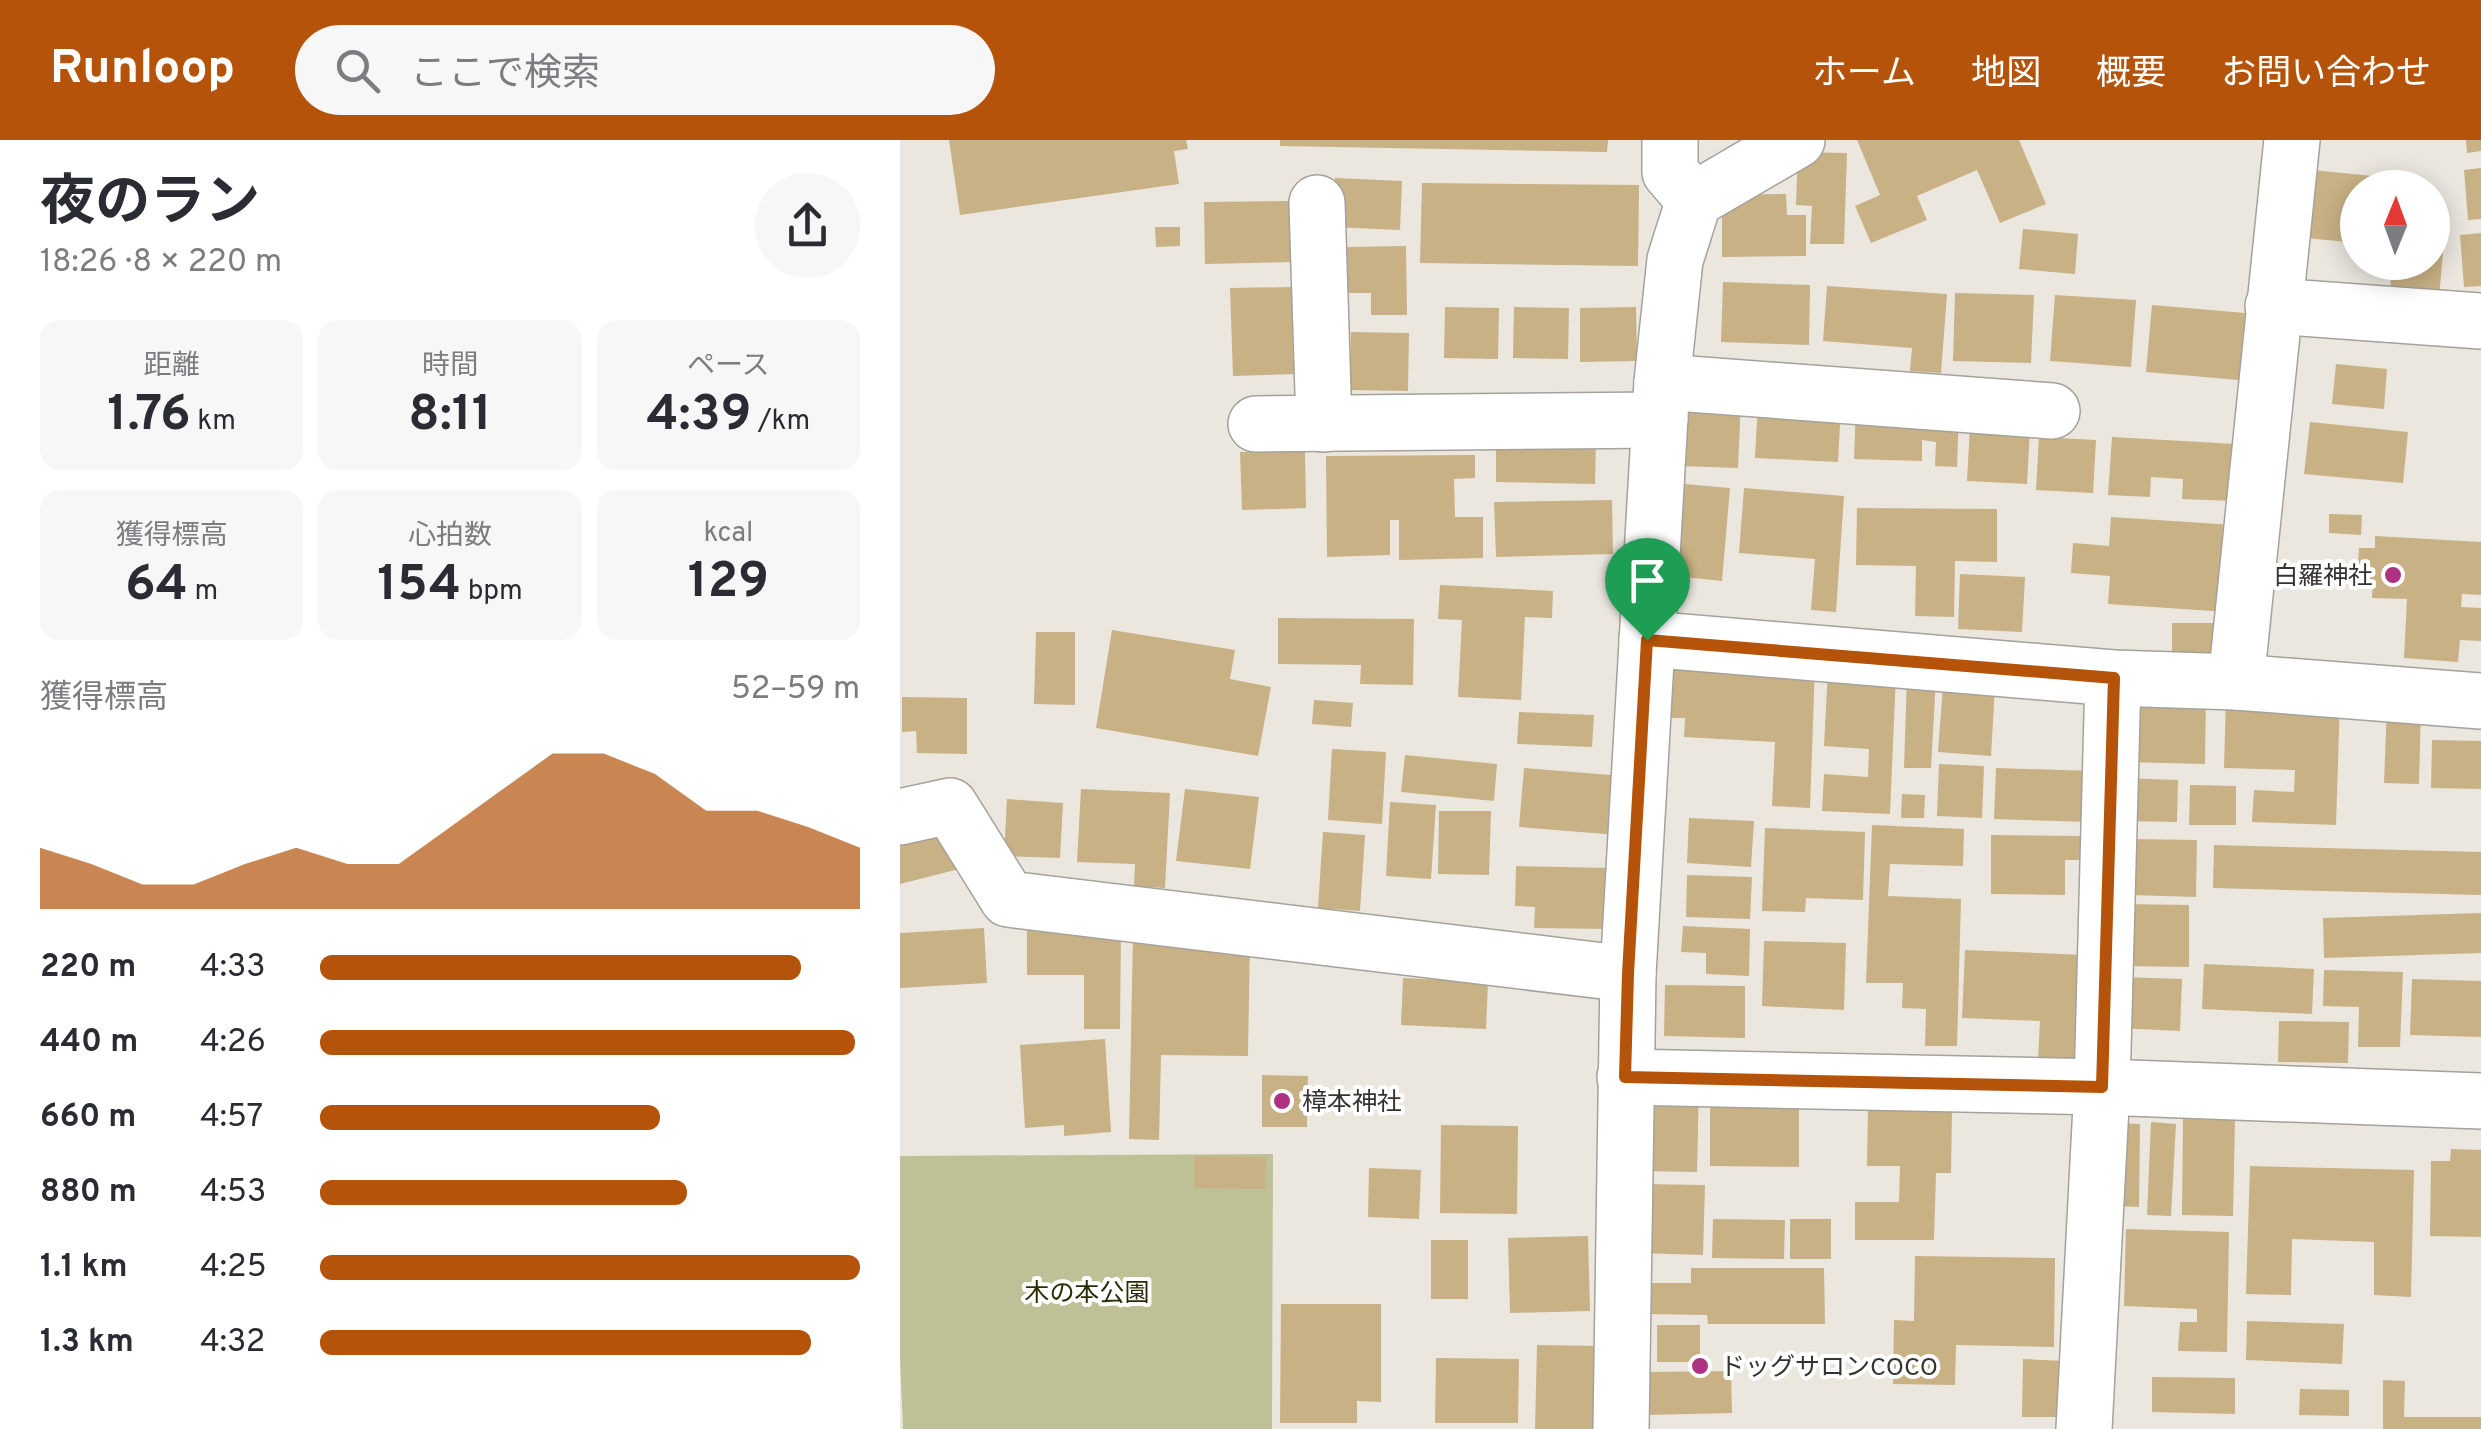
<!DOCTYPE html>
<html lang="ja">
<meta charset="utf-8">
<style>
:root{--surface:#fff;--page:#f7f7f7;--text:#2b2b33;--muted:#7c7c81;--accent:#b45309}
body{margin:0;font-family:Overpass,"Noto Sans JP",sans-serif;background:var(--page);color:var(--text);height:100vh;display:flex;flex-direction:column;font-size:38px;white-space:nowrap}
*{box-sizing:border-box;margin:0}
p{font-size:32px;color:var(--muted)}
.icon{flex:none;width:55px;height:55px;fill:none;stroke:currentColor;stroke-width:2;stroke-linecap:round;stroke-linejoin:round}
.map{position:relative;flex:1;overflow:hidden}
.panel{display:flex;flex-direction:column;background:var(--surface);width:900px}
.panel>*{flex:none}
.needle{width:65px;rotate:1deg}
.fabs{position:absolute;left:1440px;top:30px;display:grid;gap:20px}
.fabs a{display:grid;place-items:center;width:110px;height:110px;border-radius:50%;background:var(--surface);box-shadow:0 5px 25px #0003;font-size:50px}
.pin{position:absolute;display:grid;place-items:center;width:85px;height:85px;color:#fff;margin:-102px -42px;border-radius:50% 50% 50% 0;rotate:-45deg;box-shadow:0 0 10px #0007}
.pin .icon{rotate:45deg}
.round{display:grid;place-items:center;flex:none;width:105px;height:105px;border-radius:52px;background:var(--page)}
.overview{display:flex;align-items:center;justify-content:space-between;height:170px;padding:0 40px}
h1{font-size:55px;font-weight:700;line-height:75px}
.figures{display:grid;grid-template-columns:repeat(3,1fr);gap:15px;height:170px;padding:10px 40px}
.figures div{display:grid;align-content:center;border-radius:20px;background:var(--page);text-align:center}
.figures b{font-size:50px;font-weight:700}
.figures small{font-size:28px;font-weight:400}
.figures p{font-size:28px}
.chart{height:280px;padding:20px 40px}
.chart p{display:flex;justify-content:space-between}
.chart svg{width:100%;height:180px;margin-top:10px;fill:var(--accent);opacity:.7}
ul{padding:0 40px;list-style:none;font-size:32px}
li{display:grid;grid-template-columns:160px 120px 1fr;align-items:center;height:75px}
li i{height:25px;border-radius:12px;background:var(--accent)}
header{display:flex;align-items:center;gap:60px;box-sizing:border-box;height:140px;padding:0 50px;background:var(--accent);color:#fff}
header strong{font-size:48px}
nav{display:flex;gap:55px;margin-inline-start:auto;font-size:35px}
.search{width:700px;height:90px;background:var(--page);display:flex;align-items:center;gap:25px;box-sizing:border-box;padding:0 35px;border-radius:55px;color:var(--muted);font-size:38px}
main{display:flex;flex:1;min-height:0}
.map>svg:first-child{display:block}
</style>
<header>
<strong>Runloop</strong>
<div class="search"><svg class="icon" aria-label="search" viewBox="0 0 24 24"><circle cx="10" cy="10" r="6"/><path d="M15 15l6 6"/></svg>ここで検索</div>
<nav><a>ホーム</a><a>地図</a><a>概要</a><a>お問い合わせ</a></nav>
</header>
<main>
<section class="panel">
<div class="overview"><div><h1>夜のラン</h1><p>18:26 · 8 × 220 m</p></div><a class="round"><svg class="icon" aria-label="share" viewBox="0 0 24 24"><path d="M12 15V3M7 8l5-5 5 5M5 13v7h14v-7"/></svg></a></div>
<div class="figures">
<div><p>距離</p><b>1.76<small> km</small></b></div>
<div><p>時間</p><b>8:11</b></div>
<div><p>ペース</p><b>4:39<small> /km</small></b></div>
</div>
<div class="figures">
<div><p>獲得標高</p><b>64<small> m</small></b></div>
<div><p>心拍数</p><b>154<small> bpm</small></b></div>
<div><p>kcal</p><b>129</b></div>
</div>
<div class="chart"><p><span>獲得標高</span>52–59 m</p>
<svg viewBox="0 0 160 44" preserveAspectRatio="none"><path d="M0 44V29L10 33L20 38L30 38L40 33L50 29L60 33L70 33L80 24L90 15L100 6L110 6L120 11L130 20L140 20L150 24L160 29V44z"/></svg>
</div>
<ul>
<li><b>220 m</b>4:33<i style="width:89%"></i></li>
<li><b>440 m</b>4:26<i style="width:99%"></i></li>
<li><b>660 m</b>4:57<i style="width:63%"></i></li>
<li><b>880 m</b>4:53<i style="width:68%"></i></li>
<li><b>1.1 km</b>4:25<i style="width:100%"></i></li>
<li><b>1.3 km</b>4:32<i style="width:91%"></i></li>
</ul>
</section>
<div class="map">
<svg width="1581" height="1289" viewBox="0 0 1581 1289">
<rect width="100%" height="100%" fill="#ebe7df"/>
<polygon fill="#bec196" points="373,1014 372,1289 3,1289 0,1218 0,1016"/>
<g fill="#c8b185">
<polygon points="49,0 286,0 288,9 274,11 279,44 60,75"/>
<polygon points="380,0 708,0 707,12 380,6"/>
<polygon points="957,0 1119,0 1146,64 1100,83 1077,30 1017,56 1027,80 971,103 955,66 980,55"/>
<polygon points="1566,0 1581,0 1581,11 1567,13"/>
<polygon points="898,12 947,13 944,104 910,104 912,66 896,65"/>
<polygon points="1581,28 1581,79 1568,80 1564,30"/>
<polygon points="1413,30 1522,41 1521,48 1458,48 1458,103 1405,98"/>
<polygon points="435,38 502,41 500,90 433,87"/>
<polygon points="522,43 739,45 738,126 520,123"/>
<polygon points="886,54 887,75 906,75 906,116 822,117 822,55"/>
<polygon points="392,61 393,122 305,124 304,62"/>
<polygon points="255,87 280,87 280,106 256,107"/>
<polygon points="1123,89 1178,94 1175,134 1119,129"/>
<polygon points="1532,90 1545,91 1539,158 1490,152 1492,122 1532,122"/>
<polygon points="1581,93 1581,146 1564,147 1560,95"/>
<polygon points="506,106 507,175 471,175 471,153 448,153 447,107"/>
<polygon points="823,142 910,145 909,205 821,202"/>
<polygon points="927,146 1047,154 1041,233 1010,231 1012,208 923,201"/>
<polygon points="394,147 396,234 333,236 330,148"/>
<polygon points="1055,153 1134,155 1131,223 1053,221"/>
<polygon points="1155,155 1236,160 1231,227 1150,221"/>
<polygon points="1252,165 1345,173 1339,240 1246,232"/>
<polygon points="545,167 599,168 598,219 544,218"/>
<polygon points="614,167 669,168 668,219 613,218"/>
<polygon points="736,167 737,221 680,222 680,168"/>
<polygon points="451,192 509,193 508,251 450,250"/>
<polygon points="1436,224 1487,229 1484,269 1432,264"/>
<polygon points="782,258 841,260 838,328 779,326"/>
<polygon points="858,262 941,266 938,322 855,318"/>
<polygon points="956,267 1059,271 1057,327 1035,326 1036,302 1022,300 1022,321 954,319"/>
<polygon points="1410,282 1508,292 1503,343 1404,334"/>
<polygon points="1070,286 1130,289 1127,344 1067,341"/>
<polygon points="596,297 696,298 695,344 596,342"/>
<polygon points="1139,297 1196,300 1193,353 1136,350"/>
<polygon points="1212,297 1336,304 1332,361 1282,359 1283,339 1251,337 1250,357 1208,355"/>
<polygon points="340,312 405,312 406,368 342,370"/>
<polygon points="575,315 575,338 554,339 555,377 583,377 583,418 499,420 499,380 490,380 490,415 427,417 426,316"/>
<polygon points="773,343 830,348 822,441 765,435"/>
<polygon points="844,348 944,356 936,472 911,470 915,419 839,413"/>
<polygon points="712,360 713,414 596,417 594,362"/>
<polygon points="957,368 1097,369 1097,422 1055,421 1054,477 1015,476 1016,426 956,425"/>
<polygon points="1429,374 1462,375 1461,395 1429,393"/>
<polygon points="1211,377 1334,385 1328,472 1208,464 1210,436 1171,433 1173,403 1209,406"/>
<polygon points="1475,396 1581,402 1581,455 1562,454 1561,467 1581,468 1581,501 1560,500 1558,522 1504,518 1507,459 1472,458 1473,441 1457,441 1459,408 1475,408"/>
<polygon points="1060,434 1125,437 1122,492 1058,489"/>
<polygon points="540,445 653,451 652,478 625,477 621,560 558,557 562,480 538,479"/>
<polygon points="378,478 514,479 513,545 460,544 461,525 378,524"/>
<polygon points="1272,483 1328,483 1327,521 1272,520"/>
<polygon points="212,490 335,510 330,539 371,547 358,616 196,588"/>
<polygon points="136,492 175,492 175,565 134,564"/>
<polygon points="762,520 915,526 910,668 872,666 875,602 784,597 785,578 761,578"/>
<polygon points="928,529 996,533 990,674 922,671 924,634 968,637 969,609 924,606"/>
<polygon points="1007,537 1036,538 1031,628 1004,628"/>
<polygon points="1043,545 1095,547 1091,616 1038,612"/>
<polygon points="1228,551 1306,553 1305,624 1226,622"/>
<polygon points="1326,556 1440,560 1436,685 1352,682 1354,650 1394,652 1395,630 1324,628"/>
<polygon points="2,557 67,558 67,614 17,613 16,591 2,592"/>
<polygon points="414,560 453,563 451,587 412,584"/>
<polygon points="1487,566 1521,567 1519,644 1484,643"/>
<polygon points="619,572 694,575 692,607 617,604"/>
<polygon points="1532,600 1581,601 1581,649 1531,648"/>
<polygon points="432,609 486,612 482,684 428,680"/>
<polygon points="505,615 597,624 594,661 501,652"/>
<polygon points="1039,624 1084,626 1082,678 1037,676"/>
<polygon points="624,628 723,636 718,695 619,687"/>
<polygon points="1096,628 1193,631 1191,682 1094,679"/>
<polygon points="1222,638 1278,640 1277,682 1221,681"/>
<polygon points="1290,645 1336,646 1336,685 1289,685"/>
<polygon points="181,649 270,653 265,748 234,746 235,724 177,722"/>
<polygon points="285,649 359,657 350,729 276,721"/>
<polygon points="1002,654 1025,655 1024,678 1001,678"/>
<polygon points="107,659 163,663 160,718 104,716"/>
<polygon points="490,662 536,665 531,739 486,736"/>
<polygon points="539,671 591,671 589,735 538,734"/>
<polygon points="50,677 63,728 0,744 0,691"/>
<polygon points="789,678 854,681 851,727 787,723"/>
<polygon points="972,685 1064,689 1063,726 990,724 988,756 1061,759 1057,906 1025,906 1026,869 1002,868 1003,843 966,843"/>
<polygon points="865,688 965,692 963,760 906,758 905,772 862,771"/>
<polygon points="423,692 465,695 460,771 418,768"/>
<polygon points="1091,695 1185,696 1185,720 1165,720 1165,755 1091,754"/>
<polygon points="1232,699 1297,700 1296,757 1231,755"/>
<polygon points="1314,705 1581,712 1581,755 1313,748"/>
<polygon points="616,726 711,728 710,789 634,788 635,767 615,766"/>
<polygon points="787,735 852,737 850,779 786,777"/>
<polygon points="1224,764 1289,765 1289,827 1223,826"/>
<polygon points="1581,773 1581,813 1424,818 1423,778"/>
<polygon points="127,786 221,787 220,889 184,889 184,835 127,835"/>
<polygon points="783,786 850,789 849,836 806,834 806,813 781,812"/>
<polygon points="84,788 87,843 0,848 0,793"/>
<polygon points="233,793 350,796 348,916 261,915 259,1000 229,999"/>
<polygon points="864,801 946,803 944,870 862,866"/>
<polygon points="1065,810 1186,815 1182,921 1138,919 1140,881 1062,878"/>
<polygon points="1304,824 1414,829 1412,874 1302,869"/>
<polygon points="1424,830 1503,832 1500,907 1458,907 1459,867 1423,866"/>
<polygon points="1220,837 1282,839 1280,891 1218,888"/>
<polygon points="503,838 588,842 586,889 501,885"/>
<polygon points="1512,839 1581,841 1581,897 1510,895"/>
<polygon points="765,845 845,846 845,898 764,896"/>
<polygon points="1379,881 1449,882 1448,923 1378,922"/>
<polygon points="205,899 211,992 164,996 164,985 125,988 120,905"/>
<polygon points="362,935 408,936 407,987 362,987"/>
<polygon points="740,945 799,945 797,1032 739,1031"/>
<polygon points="810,965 899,965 899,1027 810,1026"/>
<polygon points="968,968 1052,970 1051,1033 1036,1033 1034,1100 955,1100 955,1062 999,1062 1000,1026 967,1026"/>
<polygon points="1283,979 1335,980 1333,1076 1282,1075"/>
<polygon points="1251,982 1276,984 1271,1076 1247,1075"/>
<polygon points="1215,983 1240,984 1239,1067 1213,1066"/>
<polygon points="541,985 618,986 617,1074 540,1073"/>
<polygon points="1551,1009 1581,1010 1581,1097 1530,1096 1531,1021 1550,1021"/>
<polygon points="294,1016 366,1017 365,1049 294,1048"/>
<polygon points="1350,1026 1514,1030 1511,1157 1474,1155 1474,1102 1392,1099 1391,1155 1346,1154"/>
<polygon points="469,1028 521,1030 519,1079 468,1077"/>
<polygon points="740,1044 805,1045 803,1115 739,1113"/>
<polygon points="813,1079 885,1080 884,1119 812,1118"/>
<rect x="890" y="1079" width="41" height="40"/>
<polygon points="1226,1089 1329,1092 1327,1212 1278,1211 1280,1182 1297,1182 1297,1169 1224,1166"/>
<polygon points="688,1096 690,1171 610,1173 608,1098"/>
<rect x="531" y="1100" width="37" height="59"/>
<polygon points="1015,1116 1155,1118 1154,1207 1056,1205 1055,1245 993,1244 994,1180 1014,1181"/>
<polygon points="791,1128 924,1128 925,1184 808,1184 807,1175 743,1174 744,1143 791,1143"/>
<polygon points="381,1164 481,1164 481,1262 457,1261 457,1283 380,1283"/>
<polygon points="1347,1181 1444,1184 1442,1224 1346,1220"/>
<rect x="757" y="1185" width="43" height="37"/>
<polygon points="637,1205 700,1206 699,1289 635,1289"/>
<polygon points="536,1218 619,1219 618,1283 535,1283"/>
<polygon points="1123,1219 1165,1221 1164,1277 1122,1277"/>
<polygon points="831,1231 832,1273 746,1275 745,1232"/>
<polygon points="1252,1237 1335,1238 1335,1274 1252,1272"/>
<polygon points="1483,1240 1505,1241 1504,1277 1581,1277 1581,1289 1483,1289"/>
<polygon points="1400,1249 1449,1250 1449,1276 1399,1275"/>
</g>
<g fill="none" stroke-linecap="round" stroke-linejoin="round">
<g stroke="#a5a19b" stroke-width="58">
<g id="minor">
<polyline points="770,0 770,32 794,60"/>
<polyline points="417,63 424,284"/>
<polyline points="1373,166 1581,181"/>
<polyline points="762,242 1152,271"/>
<polyline points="356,284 760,280"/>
<polyline points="747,499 1213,538 1336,542 1581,561"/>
<polyline points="1336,542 1392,0"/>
<polyline points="0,677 50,666 108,759 728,834"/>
<polyline points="725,937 1202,947 1581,961"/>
<polyline points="721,1289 728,834 762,242 775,120 794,60 897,0"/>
<polyline points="1184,1289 1202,947 1213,538"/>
</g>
</g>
<use href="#minor" stroke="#fff" stroke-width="55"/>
</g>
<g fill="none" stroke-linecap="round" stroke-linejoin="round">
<g stroke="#fff" stroke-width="20">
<polygon id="route" points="747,500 1214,538 1202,947 725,937 728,834"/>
</g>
<use href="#route" stroke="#b45309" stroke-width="12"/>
</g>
<g fill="#ae3182" stroke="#fff" stroke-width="4">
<circle cx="1493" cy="435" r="10"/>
<circle cx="382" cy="961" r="10"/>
<circle cx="800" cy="1226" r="10"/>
</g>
<g text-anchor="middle" stroke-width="8" stroke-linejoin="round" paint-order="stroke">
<g font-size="25" fill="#353331" stroke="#fff" text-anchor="start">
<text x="1473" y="444" text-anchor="end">白羅神社</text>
<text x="402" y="970">樟本神社</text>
<text x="820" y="1235">ドッグサロンCOCO</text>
</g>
<g font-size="25" fill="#2b2c05" stroke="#fff">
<text x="187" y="1161">木の本公園</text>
</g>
</g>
</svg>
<div class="fabs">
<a><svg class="needle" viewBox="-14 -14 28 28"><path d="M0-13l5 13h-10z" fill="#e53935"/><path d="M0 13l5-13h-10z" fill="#7c7c81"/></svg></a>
</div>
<div class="pin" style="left:747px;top:500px;background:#1e9e55"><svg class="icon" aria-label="arrive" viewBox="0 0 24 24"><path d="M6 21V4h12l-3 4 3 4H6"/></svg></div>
</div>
</main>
